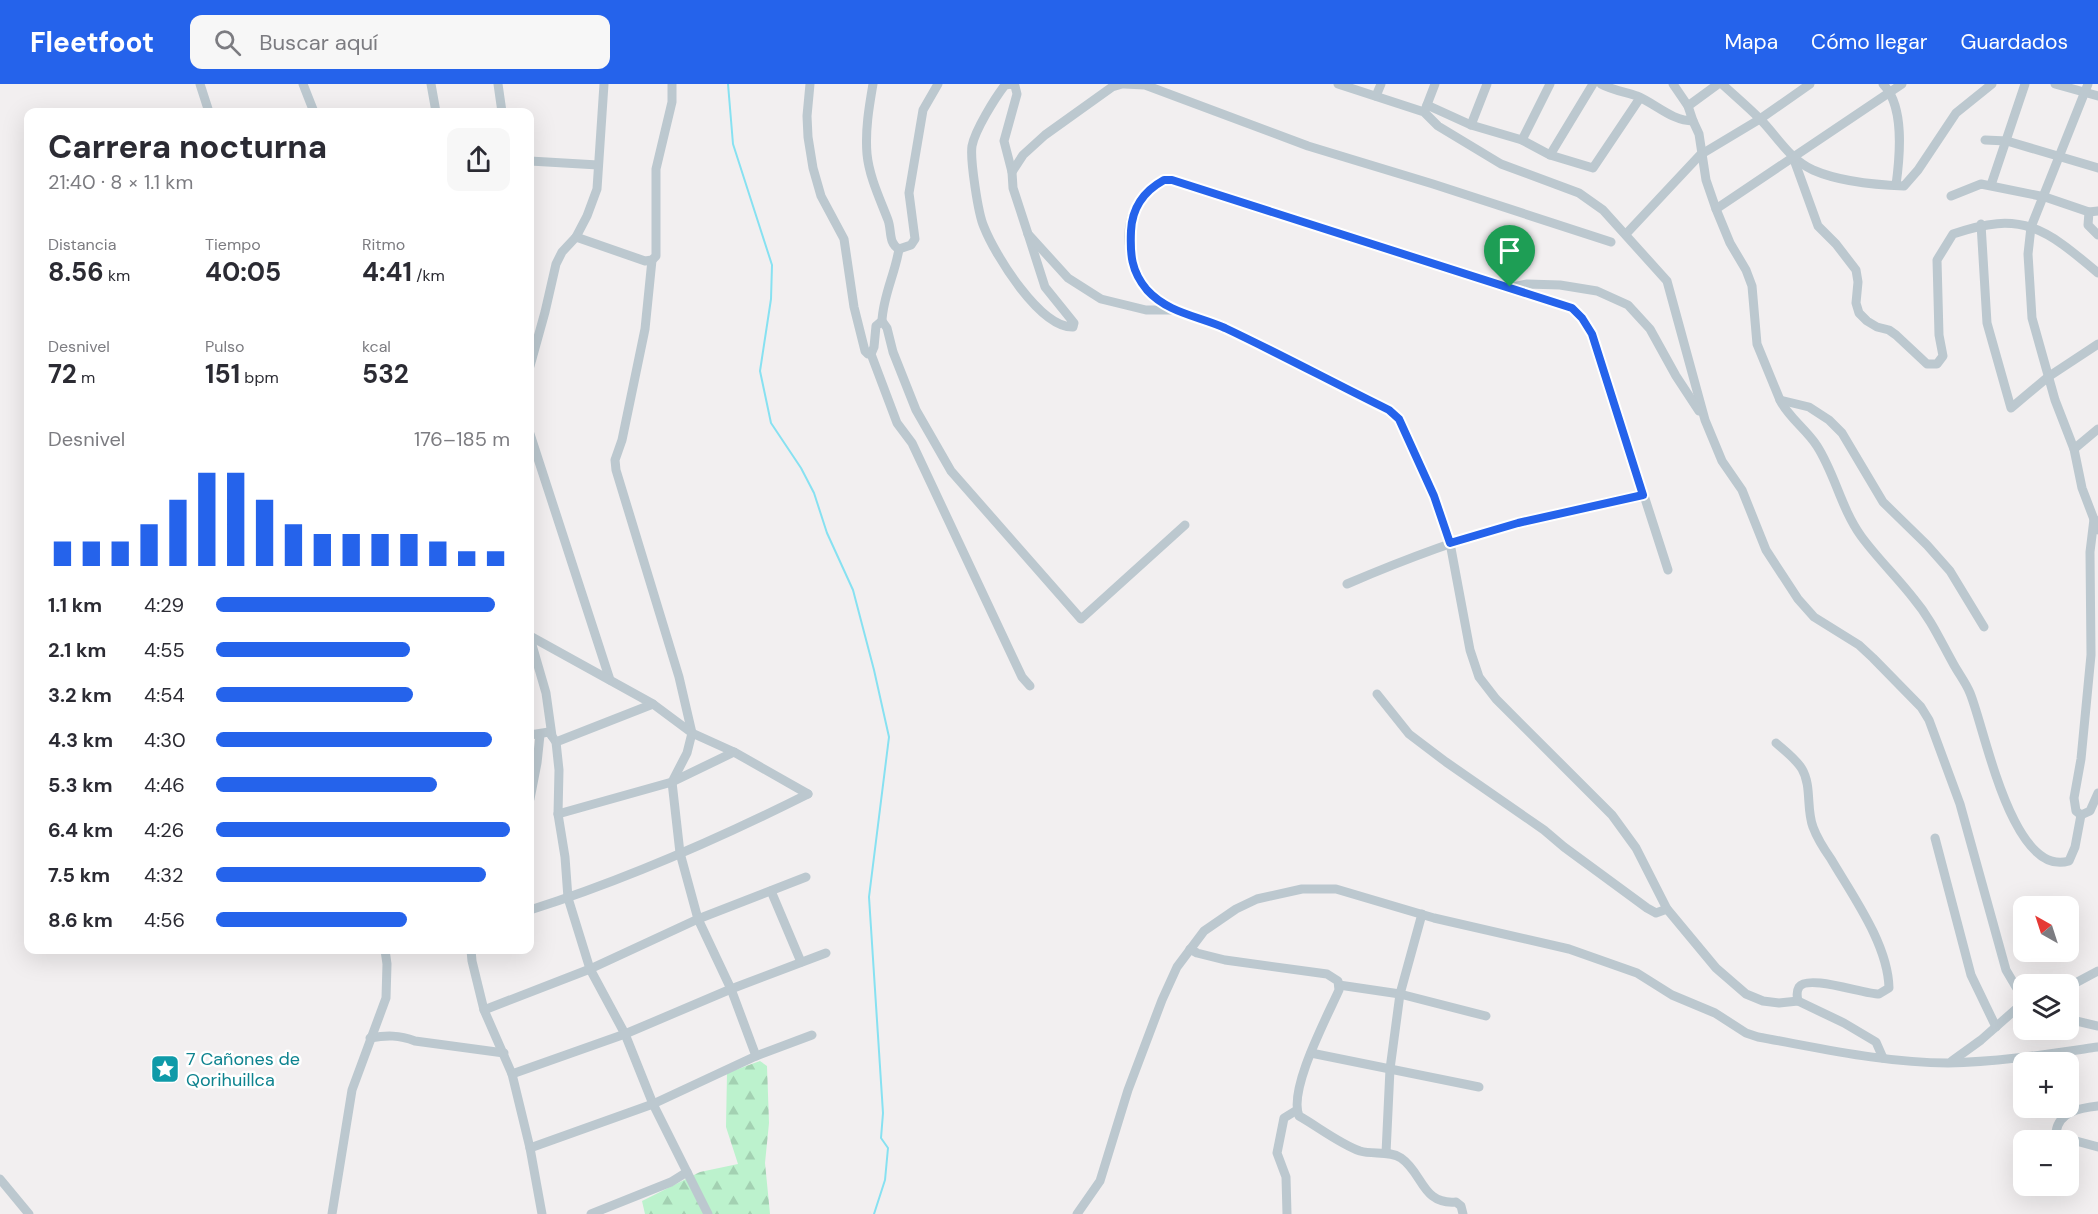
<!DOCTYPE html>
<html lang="es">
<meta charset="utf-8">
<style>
:root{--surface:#fff;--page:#f7f7f7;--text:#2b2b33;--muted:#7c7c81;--accent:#2563eb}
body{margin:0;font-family:"DM Sans",sans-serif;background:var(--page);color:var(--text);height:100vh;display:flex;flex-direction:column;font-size:22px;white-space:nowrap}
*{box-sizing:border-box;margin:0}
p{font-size:20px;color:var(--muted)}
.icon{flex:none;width:33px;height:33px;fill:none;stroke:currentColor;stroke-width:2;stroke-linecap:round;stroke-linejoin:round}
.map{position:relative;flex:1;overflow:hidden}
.side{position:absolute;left:24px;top:24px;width:510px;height:846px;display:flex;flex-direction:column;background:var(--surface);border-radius:12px;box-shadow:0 6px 24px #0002}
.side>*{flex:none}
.needle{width:39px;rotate:321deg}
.buttons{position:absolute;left:2013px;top:812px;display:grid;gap:12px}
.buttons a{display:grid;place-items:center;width:66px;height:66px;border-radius:12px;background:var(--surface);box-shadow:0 6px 24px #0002;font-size:30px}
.pin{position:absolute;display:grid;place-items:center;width:51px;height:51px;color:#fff;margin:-62px -26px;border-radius:50% 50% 50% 0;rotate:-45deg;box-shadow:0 0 6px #0007}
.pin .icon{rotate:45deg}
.round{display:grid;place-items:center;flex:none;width:63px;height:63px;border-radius:12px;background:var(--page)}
.headline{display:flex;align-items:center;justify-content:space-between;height:102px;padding:0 24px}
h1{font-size:33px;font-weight:700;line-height:45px}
.stats{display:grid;grid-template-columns:repeat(3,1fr);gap:9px;height:102px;padding:6px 24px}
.stats div{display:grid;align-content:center}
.stats b{font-size:26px;font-weight:700}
.stats small{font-size:16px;font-weight:400}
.stats p{font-size:16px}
.chart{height:168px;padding:12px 24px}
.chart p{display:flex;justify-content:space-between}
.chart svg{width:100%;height:108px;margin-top:6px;stroke:var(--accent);stroke-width:6}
ul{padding:0 24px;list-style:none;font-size:20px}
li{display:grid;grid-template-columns:96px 72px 1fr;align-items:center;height:45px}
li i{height:15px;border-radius:8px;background:var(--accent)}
header{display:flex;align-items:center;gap:36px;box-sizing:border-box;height:84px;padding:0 30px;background:var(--accent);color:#fff}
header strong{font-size:28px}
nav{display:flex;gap:33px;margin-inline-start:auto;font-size:21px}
.search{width:420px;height:54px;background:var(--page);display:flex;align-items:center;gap:15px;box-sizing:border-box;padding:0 21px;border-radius:12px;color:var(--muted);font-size:22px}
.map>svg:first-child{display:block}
</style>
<header>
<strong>Fleetfoot</strong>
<div class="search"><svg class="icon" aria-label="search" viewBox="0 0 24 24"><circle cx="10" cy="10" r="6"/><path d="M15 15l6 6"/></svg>Buscar aquí</div>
<nav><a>Mapa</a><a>Cómo llegar</a><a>Guardados</a></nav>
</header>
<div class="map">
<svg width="2098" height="1130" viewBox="0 0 2098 1130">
<defs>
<pattern id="forest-firs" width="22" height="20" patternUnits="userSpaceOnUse" patternTransform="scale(1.5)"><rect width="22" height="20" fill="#bcf2cd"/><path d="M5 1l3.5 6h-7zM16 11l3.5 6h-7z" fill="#a3d1b2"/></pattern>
</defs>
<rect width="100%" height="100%" fill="#f2eff0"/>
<polygon fill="url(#forest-firs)" points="760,977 767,982 769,1039 765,1079 770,1130 645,1130 642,1117 700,1088 738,1080 726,1043 727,989"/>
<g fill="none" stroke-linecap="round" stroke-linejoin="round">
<polyline stroke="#87e1f1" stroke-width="2" points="728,0 733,60 772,181 771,215 760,287 771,339 801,384 814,409 827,449 853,506 874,586 889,653 869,813 883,1029 881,1054 888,1064 885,1096 874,1130"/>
<g stroke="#bcc8cf" stroke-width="9">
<polyline points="200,0 209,28"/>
<polyline points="303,0 314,28"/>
<polyline points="431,0 436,28"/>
<polyline points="498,0 502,28"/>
<polyline points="810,0 807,32 808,53 813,84 821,112 844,155 854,223 865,267 868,270 871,270 874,263 876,242 882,237"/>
<path d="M 873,0 C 869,23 865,47 867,70 C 869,92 880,115 888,136 C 892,147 888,159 899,165 L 911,161 L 915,155 L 909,109 L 923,26 L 938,0"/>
<path d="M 1011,0 L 1005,1 C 995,14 975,46 972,62 C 970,75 978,130 984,143 C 995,171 1040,244 1073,243 L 1074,239 L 1045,203 L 1028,150"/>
<polyline points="1011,0 1015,2 1017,10 1004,57 1012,88"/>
<polyline points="1122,0 1112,3 1045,51 1023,71 1012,88 1013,104 1028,150 1068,194 1101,215 1146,226 1174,226"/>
<polyline points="1124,0 1145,1 1308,62 1433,100 1611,158"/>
<polyline points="1338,0 1424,28 1438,42 1501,80 1579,109 1603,126 1667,197 1705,336 1722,377 1742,406 1766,466 1798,515 1814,533 1859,561 1873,574 1921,623 1929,636 1960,720 2006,886 2016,903 2024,910"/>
<path d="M 1601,0 C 1612,6 1625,8 1637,12 C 1656,20 1672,37 1693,37 L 1688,22 L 1673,0"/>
<path d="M 1722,0 C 1735,12 1748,23 1760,35 C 1777,52 1790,76 1813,86 C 1838,97 1877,101 1904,102 L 1918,86 L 1956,29 L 1992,0"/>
<path d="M 1883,0 C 1905,22 1900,72 1896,101"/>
<polyline points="2055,0 2098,12"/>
<polyline points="2088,0 2031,143 2028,170 2032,234 2055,316 2074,365 2082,404 2098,446"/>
<polyline points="1376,12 1381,0"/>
<polyline points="1427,21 1471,41 1522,56 1550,71 1593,84 1640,14"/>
<polyline points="1688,22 1718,0"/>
<polyline points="1425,26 1435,0"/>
<path d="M 1693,37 L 1699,50 L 1706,96 L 1716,125 L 1730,159 L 1746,186 L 1752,202 L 1757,260 L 1780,316 C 1788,333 1806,345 1817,362 C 1835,390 1841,424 1861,452 C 1877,474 1897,493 1914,515 C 1931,535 1941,558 1954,581 C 1959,590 1966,599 1970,609 C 1985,645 2012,794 2069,777 L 2075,763 L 2081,731"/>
<polyline points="1471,41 1487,0"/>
<polyline points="1522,56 1550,0"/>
<polyline points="1985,56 2007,57 2098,84"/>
<polyline points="1550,71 1593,0"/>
<path d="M 1793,73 L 1818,142 L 1836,160 L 1856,186 L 1858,198 L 1856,219 L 1859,229 L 1867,237 L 1877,243 L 1889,246 L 1896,251 L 1927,280 L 1937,280 L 1943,272 L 1939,251 L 1937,176 L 1953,150 C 2022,126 2045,144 2098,189"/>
<polyline points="530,77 598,81"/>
<polyline points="1991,101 2025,0"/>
<polyline points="1951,112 1981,100 2045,113 2089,128 2098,127"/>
<polyline points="1716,125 1902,0"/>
<polyline points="2089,128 2088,141 2098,151"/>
<polyline points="1981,140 1987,239 2011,324 2048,293 2098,260"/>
<polyline points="1626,150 1700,71 1760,35 1810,0"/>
<polyline points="576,153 645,177 652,176 656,172 656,85 672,18 672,0"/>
<path d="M 899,165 C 895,190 883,212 882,237 L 887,244 L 893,268 L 916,326 L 951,387 L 1081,535 L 1185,441"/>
<polyline points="652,176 645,245 622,356 615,376 616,386 679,593 692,649 687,669 672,698 680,769 698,835 731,905 756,972"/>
<polyline points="1513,203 1527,200 1560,201 1597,207 1628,221 1650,245 1676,292 1699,327"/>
<polyline points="871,270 897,339 912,359 1022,593 1030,602"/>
<polyline points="530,282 545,228 556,180 562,168 576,153 587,132 597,105 604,0"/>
<polyline points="1780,316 1809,323 1829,336 1842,349 1883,418 1927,461 1950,487 1984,543"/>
<polyline points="530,350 610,596"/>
<polyline points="2074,365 2098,345"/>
<polyline points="2094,435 2090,468 2091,571 2081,675 2074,714 2076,727 2081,731 2090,727 2098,709"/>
<path d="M 1668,486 L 1592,250 L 1583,235 L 1572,224 L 1172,96 C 1156,97 1141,110 1135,125 C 1123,150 1130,186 1148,206 C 1168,229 1199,232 1225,244 C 1280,271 1335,299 1389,326 L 1399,335 L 1434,412 L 1450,459 L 1470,566 L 1479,593 L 1496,615 L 1612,731 L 1636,764 L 1667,825 L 1716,884 L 1746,910 L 1763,917 L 1779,919 L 1798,917 L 1844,939 L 1876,958 L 1883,974"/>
<path d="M 1347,500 C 1403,476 1458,455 1517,439 C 1558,428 1601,420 1643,411"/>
<polyline points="530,552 653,620 692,649 734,668 808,710"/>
<polyline points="530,554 546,609 552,652"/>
<polyline points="1377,610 1409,650 1446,678 1544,746 1564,763 1647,824 1656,829 1667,825"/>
<polyline points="530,651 549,648 556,658 559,686 558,730 565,773 568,814 590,885 625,950 653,1020 708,1130"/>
<polyline points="556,658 653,620"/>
<path d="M 1776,659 C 1785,667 1796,675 1802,685 C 1812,702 1806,725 1813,743 C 1817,754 1824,765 1831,775 C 1852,811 1888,860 1889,904 L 1879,910 C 1863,910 1808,890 1799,903 C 1796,908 1797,913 1798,917"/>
<polyline points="530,715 537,679 540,651"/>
<polyline points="558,730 672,698 734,668"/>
<polyline points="1935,754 1971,891 1996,943"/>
<polyline points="771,807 801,878"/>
<path d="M 530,826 C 625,796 718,755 808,710"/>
<path d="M 1190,865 L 1197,869 L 1225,876 L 1327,890 L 1338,897 L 1339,906 C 1327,933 1288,1006 1299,1032 C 1317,1042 1340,1060 1360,1067 C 1373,1071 1389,1066 1401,1074 C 1423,1089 1422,1121 1456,1118 L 1461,1122 L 1463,1130"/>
<polyline points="471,866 472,877 484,926 512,990 530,1064 542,1130"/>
<polyline points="1339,901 1400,910 1486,932"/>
<polyline points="2068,903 2098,887"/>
<polyline points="484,926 590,885 698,835 806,793"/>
<polyline points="2068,935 2098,942"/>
<path d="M 370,954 C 387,951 399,951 415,957 L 504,969"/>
<polyline points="1311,969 1479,1003"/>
<polyline points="1952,977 1981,956 2024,918"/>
<polyline points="512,990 625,950 731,905 826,869"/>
<path d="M 2098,1022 C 2081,1024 2059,1027 2056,1048 L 2065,1054 L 2098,1063"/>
<polyline points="530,1064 653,1020 756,972 812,951"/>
<polyline points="1386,1069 1390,985 1400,910 1422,830"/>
<polyline points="0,1095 29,1130"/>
<polyline points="332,1130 352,1006 386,914 387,880 385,866"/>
<polyline points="591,1130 671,1098 687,1088"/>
<path d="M 1077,1130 L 1100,1097 L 1128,1006 L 1162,916 L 1177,883 L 1204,847 L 1236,825 L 1257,815 L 1302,805 L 1336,805 L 1434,834 L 1569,865 L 1637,889 L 1672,911 L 1715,929 L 1746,949 L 1758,953 C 1820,964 1885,979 1948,979 C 1998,978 2049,970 2098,963"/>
<polyline points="1287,1130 1286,1093 1277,1069 1284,1034 1297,1026"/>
</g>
</g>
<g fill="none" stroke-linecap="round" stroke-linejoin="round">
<g stroke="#fff" stroke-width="12">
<path id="route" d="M 1164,96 L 1172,96 L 1572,224 L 1582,234 L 1592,250 L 1643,411 L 1518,439 L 1450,459 L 1434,412 L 1399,335 L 1389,326 C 1334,299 1280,270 1225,244 C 1198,232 1168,229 1147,206 C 1131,187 1130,170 1131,147 C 1132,124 1144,107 1164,96 Z"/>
</g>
<use href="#route" stroke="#2563eb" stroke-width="8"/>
</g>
<defs>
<g id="sight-square" transform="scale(1.5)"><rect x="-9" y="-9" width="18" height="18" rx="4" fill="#0f9aa8" stroke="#fff"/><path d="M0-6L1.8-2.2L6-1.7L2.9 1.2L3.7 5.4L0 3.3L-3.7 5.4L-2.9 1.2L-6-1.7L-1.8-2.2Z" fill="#fff"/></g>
</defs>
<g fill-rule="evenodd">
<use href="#sight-square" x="165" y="985"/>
</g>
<g text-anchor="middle" stroke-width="5" stroke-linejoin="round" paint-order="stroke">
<g font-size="18" fill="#0d838f" stroke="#fff" text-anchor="start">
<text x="186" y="981">7 Cañones de<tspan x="186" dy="21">Qorihuillca</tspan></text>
</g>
</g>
</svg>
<div class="buttons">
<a><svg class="needle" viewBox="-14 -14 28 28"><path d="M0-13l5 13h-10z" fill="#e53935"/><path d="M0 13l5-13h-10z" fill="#7c7c81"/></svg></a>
<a><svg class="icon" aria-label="layers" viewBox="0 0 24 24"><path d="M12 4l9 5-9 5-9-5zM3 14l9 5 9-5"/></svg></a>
<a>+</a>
<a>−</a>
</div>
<div class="pin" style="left:1510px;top:203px;background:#1e9e55"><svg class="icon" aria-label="arrive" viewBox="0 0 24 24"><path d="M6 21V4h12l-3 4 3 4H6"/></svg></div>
<section class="side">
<div class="headline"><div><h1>Carrera nocturna</h1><p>21:40 · 8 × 1.1 km</p></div><a class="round"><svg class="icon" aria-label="share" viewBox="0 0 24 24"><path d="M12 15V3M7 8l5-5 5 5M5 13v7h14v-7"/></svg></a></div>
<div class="stats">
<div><p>Distancia</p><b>8.56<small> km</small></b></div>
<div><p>Tiempo</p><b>40:05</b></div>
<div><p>Ritmo</p><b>4:41<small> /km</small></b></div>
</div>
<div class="stats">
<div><p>Desnivel</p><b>72<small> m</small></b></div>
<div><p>Pulso</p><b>151<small> bpm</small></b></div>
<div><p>kcal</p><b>532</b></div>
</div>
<div class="chart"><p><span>Desnivel</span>176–185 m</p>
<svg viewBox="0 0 160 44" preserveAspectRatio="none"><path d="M5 44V34M15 44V34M25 44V34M35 44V27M45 44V17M55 44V6M65 44V6M75 44V17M85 44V27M95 44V31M105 44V31M115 44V31M125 44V31M135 44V34M145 44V38M155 44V38"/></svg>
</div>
<ul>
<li><b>1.1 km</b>4:29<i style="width:95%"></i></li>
<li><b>2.1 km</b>4:55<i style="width:66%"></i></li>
<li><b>3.2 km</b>4:54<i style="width:67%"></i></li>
<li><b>4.3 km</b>4:30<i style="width:94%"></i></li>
<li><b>5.3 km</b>4:46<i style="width:75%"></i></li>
<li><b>6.4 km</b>4:26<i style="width:100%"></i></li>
<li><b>7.5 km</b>4:32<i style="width:92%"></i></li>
<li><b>8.6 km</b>4:56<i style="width:65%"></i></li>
</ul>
</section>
</div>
